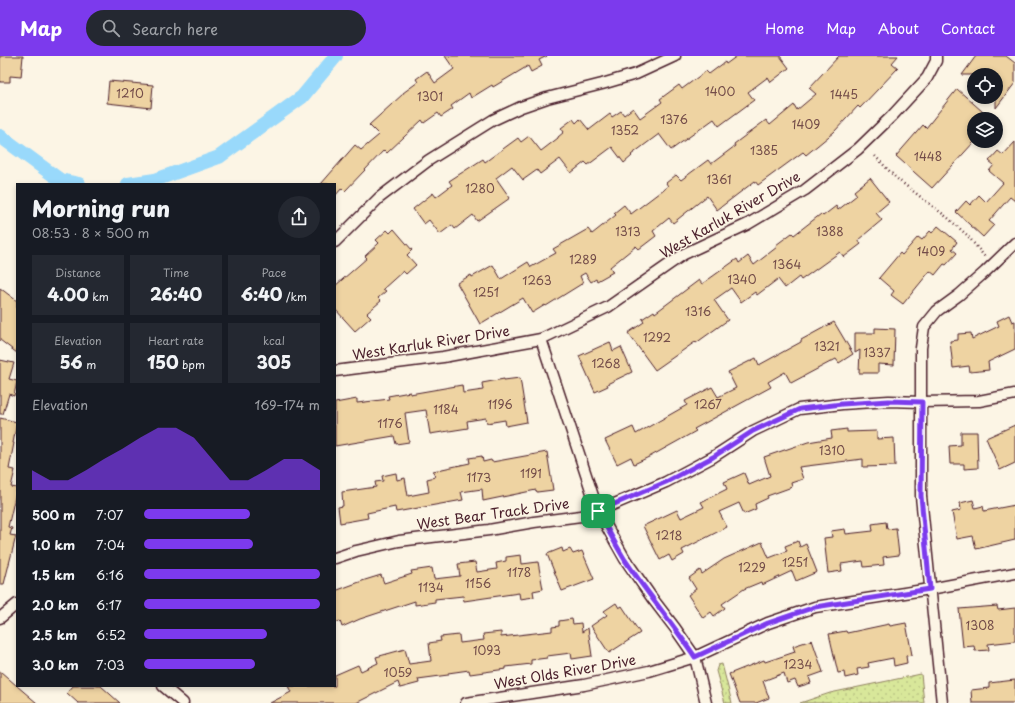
<!DOCTYPE html>
<meta charset="utf-8">
<style>
:root{--surface:#171b24;--page:#242831;--text:#f1f3f6;--muted:#9ea1a6;--accent:#7c3aed}
body{margin:0;font-family:"Playpen Sans",sans-serif;background:var(--page);color:var(--text);height:100vh;display:flex;flex-direction:column;font-size:15px;white-space:nowrap}
*{box-sizing:border-box;margin:0}
p{font-size:13px;color:var(--muted)}
.icon{flex:none;width:22px;height:22px;fill:none;stroke:currentColor;stroke-width:2;stroke-linecap:round;stroke-linejoin:round}
.map{position:relative;flex:1;overflow:hidden}
.side{position:absolute;left:16px;top:127px;width:320px;height:504px;display:flex;flex-direction:column;background:var(--surface);border-radius:0px;box-shadow:0 2px 6px #0003}
.side>*{flex:none}
.controls{position:absolute;left:967px;top:12px;display:grid;gap:8px}
.controls a{display:grid;place-items:center;width:36px;height:36px;border-radius:50%;background:var(--surface);box-shadow:0 2px 6px #0003;font-size:20px}
.pin{position:absolute;display:grid;place-items:center;width:34px;height:34px;color:#fff;margin:-17px;border-radius:8px;box-shadow:0 2px 6px #0006}
.round{display:grid;place-items:center;flex:none;width:42px;height:42px;border-radius:21px;background:var(--page)}
.headline{display:flex;align-items:center;justify-content:space-between;height:68px;padding:0 16px}
h1{font-size:22px;font-weight:800;line-height:30px}
.figures{display:grid;grid-template-columns:repeat(3,1fr);gap:6px;height:68px;padding:4px 16px}
.figures div{display:grid;align-content:center;border-radius:0px;background:var(--page);text-align:center}
.figures b{font-size:17px;font-weight:800}
.figures small{font-size:11px;font-weight:400}
.figures p{font-size:11px}
.chart{height:112px;padding:8px 16px}
.chart p{display:flex;justify-content:space-between}
.chart svg{width:100%;height:72px;margin-top:4px;fill:var(--accent);opacity:.7}
ul{padding:0 16px;list-style:none;font-size:13px}
li{display:grid;grid-template-columns:64px 48px 1fr;align-items:center;height:30px}
li i{height:10px;border-radius:5px;background:var(--accent)}
header{display:flex;align-items:center;gap:24px;box-sizing:border-box;height:56px;padding:0 20px;background:var(--accent);color:#fff}
header strong{font-size:19px}
nav{display:flex;gap:22px;margin-inline-start:auto;font-size:14px}
.search{width:280px;height:36px;background:var(--page);display:flex;align-items:center;gap:10px;box-sizing:border-box;padding:0 14px;border-radius:22px;color:var(--muted);font-size:15px}
.map>svg:first-child{display:block}
</style>
<header>
<strong>Map</strong>
<div class="search"><svg class="icon" aria-label="search" viewBox="0 0 24 24"><circle cx="10" cy="10" r="6"/><path d="M15 15l6 6"/></svg>Search here</div>
<nav><a>Home</a><a>Map</a><a>About</a><a>Contact</a></nav>
</header>
<div class="map">
<svg width="1015" height="647" viewBox="0 0 1015 647">
<defs>
<pattern id="grass-dots" width="8" height="8" patternUnits="userSpaceOnUse"><rect width="8" height="8" fill="#d8e79a"/><path d="M2 2h.1M6 6h.1" fill="none" stroke="#bbc685" stroke-width="1.8" stroke-linecap="round"/></pattern>
</defs>
<rect width="100%" height="100%" fill="#fcf5e5"/>
<filter id="ink" filterUnits="userSpaceOnUse"><feTurbulence type="fractalNoise" baseFrequency=".025" numOctaves="2"/><feDisplacementMap in="SourceGraphic" scale="8" xChannelSelector="R" yChannelSelector="G"/><feConvolveMatrix kernelMatrix="1 2 1 2 8 2 1 2 1" color-interpolation-filters="sRGB"/></filter>
<g filter="url(#ink)">
<g fill="url(#grass-dots)" stroke="#918362">
<polygon points="722,608 732,647 725,647 716,615 718,609"/>
<polygon points="921,618 924,647 800,647 830,637"/>
</g>
<g fill="none" stroke-linecap="round" stroke-linejoin="round">
<g stroke="#99d9fb" stroke-width="14">
<polyline points="0,80 60,124 79,128"/>
<polyline points="128,128 155,124 219,101 302,41 336,0"/>
</g>
</g>
<g fill="#eed3a2" stroke="#4a1f2b">
<polygon points="0,0 23,0 21,21 10,20 10,26 0,26"/>
<polygon points="445,0 547,0 539,4 542,10 531,16 528,10 493,31 492,29 471,42 469,37 451,50 453,53 441,61 438,57 424,67 422,64 387,97 384,94 345,135 342,132 335,140 335,128 321,128 355,89 361,94 379,79 369,69 403,38 403,37 418,26 416,23 427,15 435,27 454,13"/>
<polygon points="737,0 780,0 789,12 771,26 768,21 748,36 754,44 719,70 714,63 671,94 659,78 631,99 632,100 624,107 612,91 588,109 585,106 571,117 560,103 540,118 537,114 523,124 512,110 496,122 510,142 477,165 473,159 455,173 452,169 440,178 429,164 424,168 413,153 433,137 436,141 452,129 449,125 483,103 485,106 518,82 521,86 529,80 541,95 558,82 558,81 564,76 561,72 573,63 576,67 580,63 589,74 610,58 612,61 621,55 624,59 633,52 640,62 662,46 660,43 679,29 682,33 706,15 709,18 725,6 726,8"/>
<polygon points="839,0 898,0 892,7 898,12 860,52 858,50 834,76 806,99 803,96 758,129 755,125 717,154 707,140 673,167 669,162 653,175 656,180 639,193 636,190 610,211 613,216 597,225 596,223 591,226 585,217 580,220 583,227 546,250 545,249 532,257 523,242 480,268 457,227 471,219 472,221 493,209 501,223 528,206 531,211 556,197 553,193 588,173 592,178 616,159 614,157 624,149 631,158 668,130 666,127 676,119 681,124 708,104 711,108 735,90 734,88 766,64 770,69 794,49 797,54 816,38 809,32"/>
<polygon points="976,0 1006,0 1015,7 1015,27 996,52 996,19 962,19"/>
<polygon points="109,25 153,29 151,52 107,47"/>
<polygon points="957,33 991,63 974,63 974,86 932,132 896,100 923,69 926,72"/>
<polygon points="1015,86 1015,145 1010,141 989,165 994,169 983,181 956,156 966,145 970,149 979,139 986,146 1003,127 989,115 994,109 989,105 998,95 1003,99"/>
<polygon points="870,122 889,146 876,157 882,164 858,184 861,188 844,201 840,196 801,224 799,221 785,232 778,223 757,239 755,236 741,246 731,232 714,244 728,264 696,287 695,286 655,314 628,277 644,266 642,263 654,255 655,257 699,224 702,228 737,203 739,207 748,200 754,209 777,191 776,189 792,177 794,179 821,158 823,160 836,150 838,154 857,139 854,135"/>
<polygon points="938,170 957,186 952,193 957,197 946,209 944,208 935,219 930,215 903,248 891,239 894,235 879,222 900,197 902,199 918,181 922,184 930,175 932,177"/>
<polygon points="394,173 412,194 407,199 416,209 406,218 403,215 383,233 386,235 378,242 381,245 367,257 371,261 355,275 335,253 335,230 367,202 365,200 379,187 376,184 387,174 390,177"/>
<polygon points="0,232 17,245 17,297 0,284"/>
<polygon points="1009,259 1012,266 1015,265 1015,293 988,306 989,314 970,316 969,310 953,312 950,285 958,284 958,278 971,277 972,283 999,270 997,265"/>
<polygon points="834,266 853,298 839,307 836,303 791,327 785,316 768,326 771,331 694,373 696,375 651,400 634,408 631,401 617,408 605,384 633,371 636,378 687,349 685,345 712,331 718,341 736,332 728,316 756,302 759,309 801,286 801,284"/>
<polygon points="875,272 895,273 894,309 878,308 878,317 859,317 860,294 855,297 855,277 875,277"/>
<polygon points="610,286 613,295 621,291 632,316 607,328 608,330 595,336 579,300"/>
<polygon points="0,304 14,307 9,323 17,325 14,340 9,338 3,358 0,358"/>
<polygon points="520,322 527,366 506,370 505,364 487,367 486,362 467,365 468,372 430,378 426,354 405,357 409,386 396,388 394,380 335,390 335,347 357,343 357,347 389,343 388,340 410,336 410,338 462,329 463,337 483,334 482,327 504,323 504,324"/>
<polygon points="0,362 17,366 13,387 14,387 9,413 15,414 11,431 17,432 8,471 12,472 10,479 16,480 4,528 0,528"/>
<polygon points="1015,369 1015,407 1000,414 986,382"/>
<polygon points="847,373 847,376 877,375 877,383 894,382 895,410 863,411 863,403 799,411 803,423 791,427 792,431 767,440 768,442 755,448 756,453 744,458 739,447 719,456 727,471 682,494 684,498 672,505 669,499 660,504 643,470 677,454 681,462 704,451 701,446 727,433 724,426 744,417 749,429 770,420 764,401 808,386 832,382 831,375"/>
<polygon points="961,376 977,376 978,412 964,413 964,408 950,408 949,390 961,389"/>
<polygon points="547,396 553,434 537,436 536,434 483,445 482,433 461,436 463,444 396,456 395,451 367,457 368,462 340,467 338,451 343,450 342,436 376,431 375,426 383,425 382,420 396,417 397,424 405,422 408,440 429,436 427,423 435,421 433,415 470,407 469,402 482,400 483,406 491,404 492,406"/>
<polygon points="973,444 975,452 983,450 984,455 1015,449 1015,484 976,493 973,480 957,483 952,456 961,454 960,447"/>
<polygon points="886,466 887,473 896,472 899,499 883,501 884,509 864,511 863,505 841,508 842,515 828,517 824,482 832,481 831,475 845,473 846,478 873,475 872,468"/>
<polygon points="798,485 800,491 806,488 817,516 796,525 792,515 762,529 761,526 744,533 722,548 725,552 714,560 711,556 703,562 688,539 696,533 689,522 700,514 702,518 724,503 762,486 769,502 787,495 785,490"/>
<polygon points="562,492 563,496 570,493 573,498 582,495 594,523 562,535 547,498"/>
<polygon points="521,499 522,508 538,506 543,533 533,535 534,541 520,543 519,537 464,545 463,540 435,543 435,546 415,549 415,545 360,563 342,571 340,565 335,567 335,535 365,524 381,519 384,527 412,518 411,515 432,512 434,523 460,520 458,508 475,506 477,516 497,513 496,507 506,505 506,501"/>
<polygon points="616,547 619,552 622,550 640,577 609,597 591,570 607,559 604,555"/>
<polygon points="997,550 998,554 1015,552 1015,585 988,588 989,594 975,595 974,590 963,591 959,553"/>
<polygon points="572,563 573,568 581,567 582,576 588,572 592,600 572,603 571,597 547,600 547,602 531,604 531,608 506,611 506,613 470,618 469,614 448,617 448,619 418,623 419,627 400,632 398,626 356,647 270,647 291,636 288,630 335,630 335,619 358,609 361,615 378,607 376,601 405,593 409,608 431,605 429,587 441,585 440,581 459,579 460,587 484,584 483,578 501,576 501,581 552,575 552,571 559,570 559,565"/>
<polygon points="906,567 912,599 906,600 907,607 894,610 893,602 868,607 869,611 857,613 858,619 845,622 844,616 838,617 829,578 846,575 847,577 889,568 890,570"/>
<polygon points="812,584 823,616 809,621 811,627 798,631 795,624 787,627 784,617 763,625 769,642 756,647 740,647 729,618 764,604 765,606 795,596 793,590"/>
<polygon points="0,615 17,630 37,647 0,647"/>
<polygon points="1015,624 1015,647 972,647 971,634 989,632 989,627"/>
<polygon points="73,630 101,630 120,647 78,647 67,637"/>
</g>
<g fill="none" stroke-linecap="round" stroke-linejoin="round">
<g stroke="#4a1f2b" stroke-width="13">
<g id="street">
<polyline points="335,186 379,142 429,104 493,64 521,51 547,42 602,28 636,18 675,0"/>
<polyline points="541,283 598,455 625,503 652,542 675,572 695,601 706,647"/>
<polyline points="335,315 443,301 541,283 608,251 684,198 748,168 805,134 858,93 892,60 927,22 936,5 936,0"/>
<polyline points="335,502 356,495 399,485 489,474 534,466 581,460 598,455 666,426 713,401 753,375 799,353 842,348 889,345 922,346 979,345 1015,338"/>
<polyline points="0,562 17,548"/>
<polyline points="163,630 183,647"/>
<polyline points="466,647 584,629 649,615 695,601 768,567 815,551 930,533 1015,517"/>
<polyline points="942,647 921,440 921,292 924,271 937,255 959,239 985,216 1015,187"/>
</g>
</g>
<polyline stroke="#4a1f2b" stroke-width="2.5" stroke-dasharray="1 3" stroke-linecap="butt" points="875,100 896,122 948,162 967,179 985,201"/>
<use href="#street" stroke="#fcf5e5" stroke-width="10"/>
</g>
</g>
<g fill="none" stroke-linecap="round" stroke-linejoin="round" filter="url(#ink)">
<g stroke="#fff" stroke-width="8">
<path id="route" d="M 889,345 L 922,346 L 921,440 L 930,533 L 815,551 L 768,567 L 695,601 C 673,568 647,537 625,504 C 615,488 607,472 598,455 L 666,426 L 713,401 L 753,375 L 800,353 L 842,348 Z"/>
</g>
<use href="#route" stroke="#7c3aed" stroke-width="5"/>
</g>
<g text-anchor="middle" stroke-width="3" stroke-linejoin="round" paint-order="stroke">
<g font-size="12" fill="#734c49">
<text x="720" y="40">1400</text>
<text x="130" y="42">1210</text>
<text x="844" y="43">1445</text>
<text x="430" y="45">1301</text>
<text x="674" y="68">1376</text>
<text x="806" y="73">1409</text>
<text x="625" y="79">1352</text>
<text x="764" y="99">1385</text>
<text x="928" y="105">1448</text>
<text x="719" y="128">1361</text>
<text x="480" y="137">1280</text>
<text x="628" y="180">1313</text>
<text x="830" y="180">1388</text>
<text x="931" y="200">1409</text>
<text x="583" y="208">1289</text>
<text x="787" y="213">1364</text>
<text x="742" y="228">1340</text>
<text x="537" y="229">1263</text>
<text x="486" y="241">1251</text>
<text x="698" y="260">1316</text>
<text x="657" y="286">1292</text>
<text x="827" y="295">1321</text>
<text x="877" y="301">1337</text>
<text x="606" y="312">1268</text>
<text x="500" y="353">1196</text>
<text x="708" y="353">1267</text>
<text x="446" y="358">1184</text>
<text x="390" y="372">1176</text>
<text x="832" y="399">1310</text>
<text x="531" y="422">1191</text>
<text x="479" y="426">1173</text>
<text x="669" y="484">1218</text>
<text x="795" y="511">1251</text>
<text x="752" y="516">1229</text>
<text x="519" y="521">1178</text>
<text x="478" y="532">1156</text>
<text x="431" y="536">1134</text>
<text x="980" y="574">1308</text>
<text x="487" y="599">1093</text>
<text x="798" y="613">1234</text>
<text x="398" y="621">1059</text>
</g>
<g font-size="14" fill="#4a1f2b" stroke="#fcf5e5">
<text transform="translate(730 159) rotate(-30)" y="5">West Karluk River Drive</text>
<text transform="translate(431 287) rotate(-9)" y="5">West Karluk River Drive</text>
<text transform="translate(493 458) rotate(-8)" y="5">West Bear Track Drive</text>
<text transform="translate(565 616) rotate(-10)" y="5">West Olds River Drive</text>
</g>
</g>
</svg>
<div class="controls">
<a><svg class="icon" aria-label="locate" viewBox="0 0 24 24"><circle cx="12" cy="12" r="6"/><path d="M12 2v4M12 18v4M2 12h4M18 12h4"/></svg></a>
<a><svg class="icon" aria-label="layers" viewBox="0 0 24 24"><path d="M12 4l9 5-9 5-9-5zM3 14l9 5 9-5"/></svg></a>
</div>
<div class="pin" style="left:598px;top:455px;background:#1e9e55"><svg class="icon" aria-label="arrive" viewBox="0 0 24 24"><path d="M6 21V4h12l-3 4 3 4H6"/></svg></div>
<section class="side">
<div class="headline"><div><h1>Morning run</h1><p>08:53 · 8 × 500 m</p></div><a class="round"><svg class="icon" aria-label="share" viewBox="0 0 24 24"><path d="M12 15V3M7 8l5-5 5 5M5 13v7h14v-7"/></svg></a></div>
<div class="figures">
<div><p>Distance</p><b>4.00<small> km</small></b></div>
<div><p>Time</p><b>26:40</b></div>
<div><p>Pace</p><b>6:40<small> /km</small></b></div>
</div>
<div class="figures">
<div><p>Elevation</p><b>56<small> m</small></b></div>
<div><p>Heart rate</p><b>150<small> bpm</small></b></div>
<div><p>kcal</p><b>305</b></div>
</div>
<div class="chart"><p><span>Elevation</span>169–174 m</p>
<svg viewBox="0 0 160 44" preserveAspectRatio="none"><path d="M0 44V32L10 38L20 38L30 32L40 25L50 19L60 12L70 6L80 6L90 12L100 25L110 38L120 38L130 32L140 25L150 25L160 32V44z"/></svg>
</div>
<ul>
<li><b>500 m</b>7:07<i style="width:60%"></i></li>
<li><b>1.0 km</b>7:04<i style="width:62%"></i></li>
<li><b>1.5 km</b>6:16<i style="width:100%"></i></li>
<li><b>2.0 km</b>6:17<i style="width:100%"></i></li>
<li><b>2.5 km</b>6:52<i style="width:70%"></i></li>
<li><b>3.0 km</b>7:03<i style="width:63%"></i></li>
</ul>
</section>
</div>
